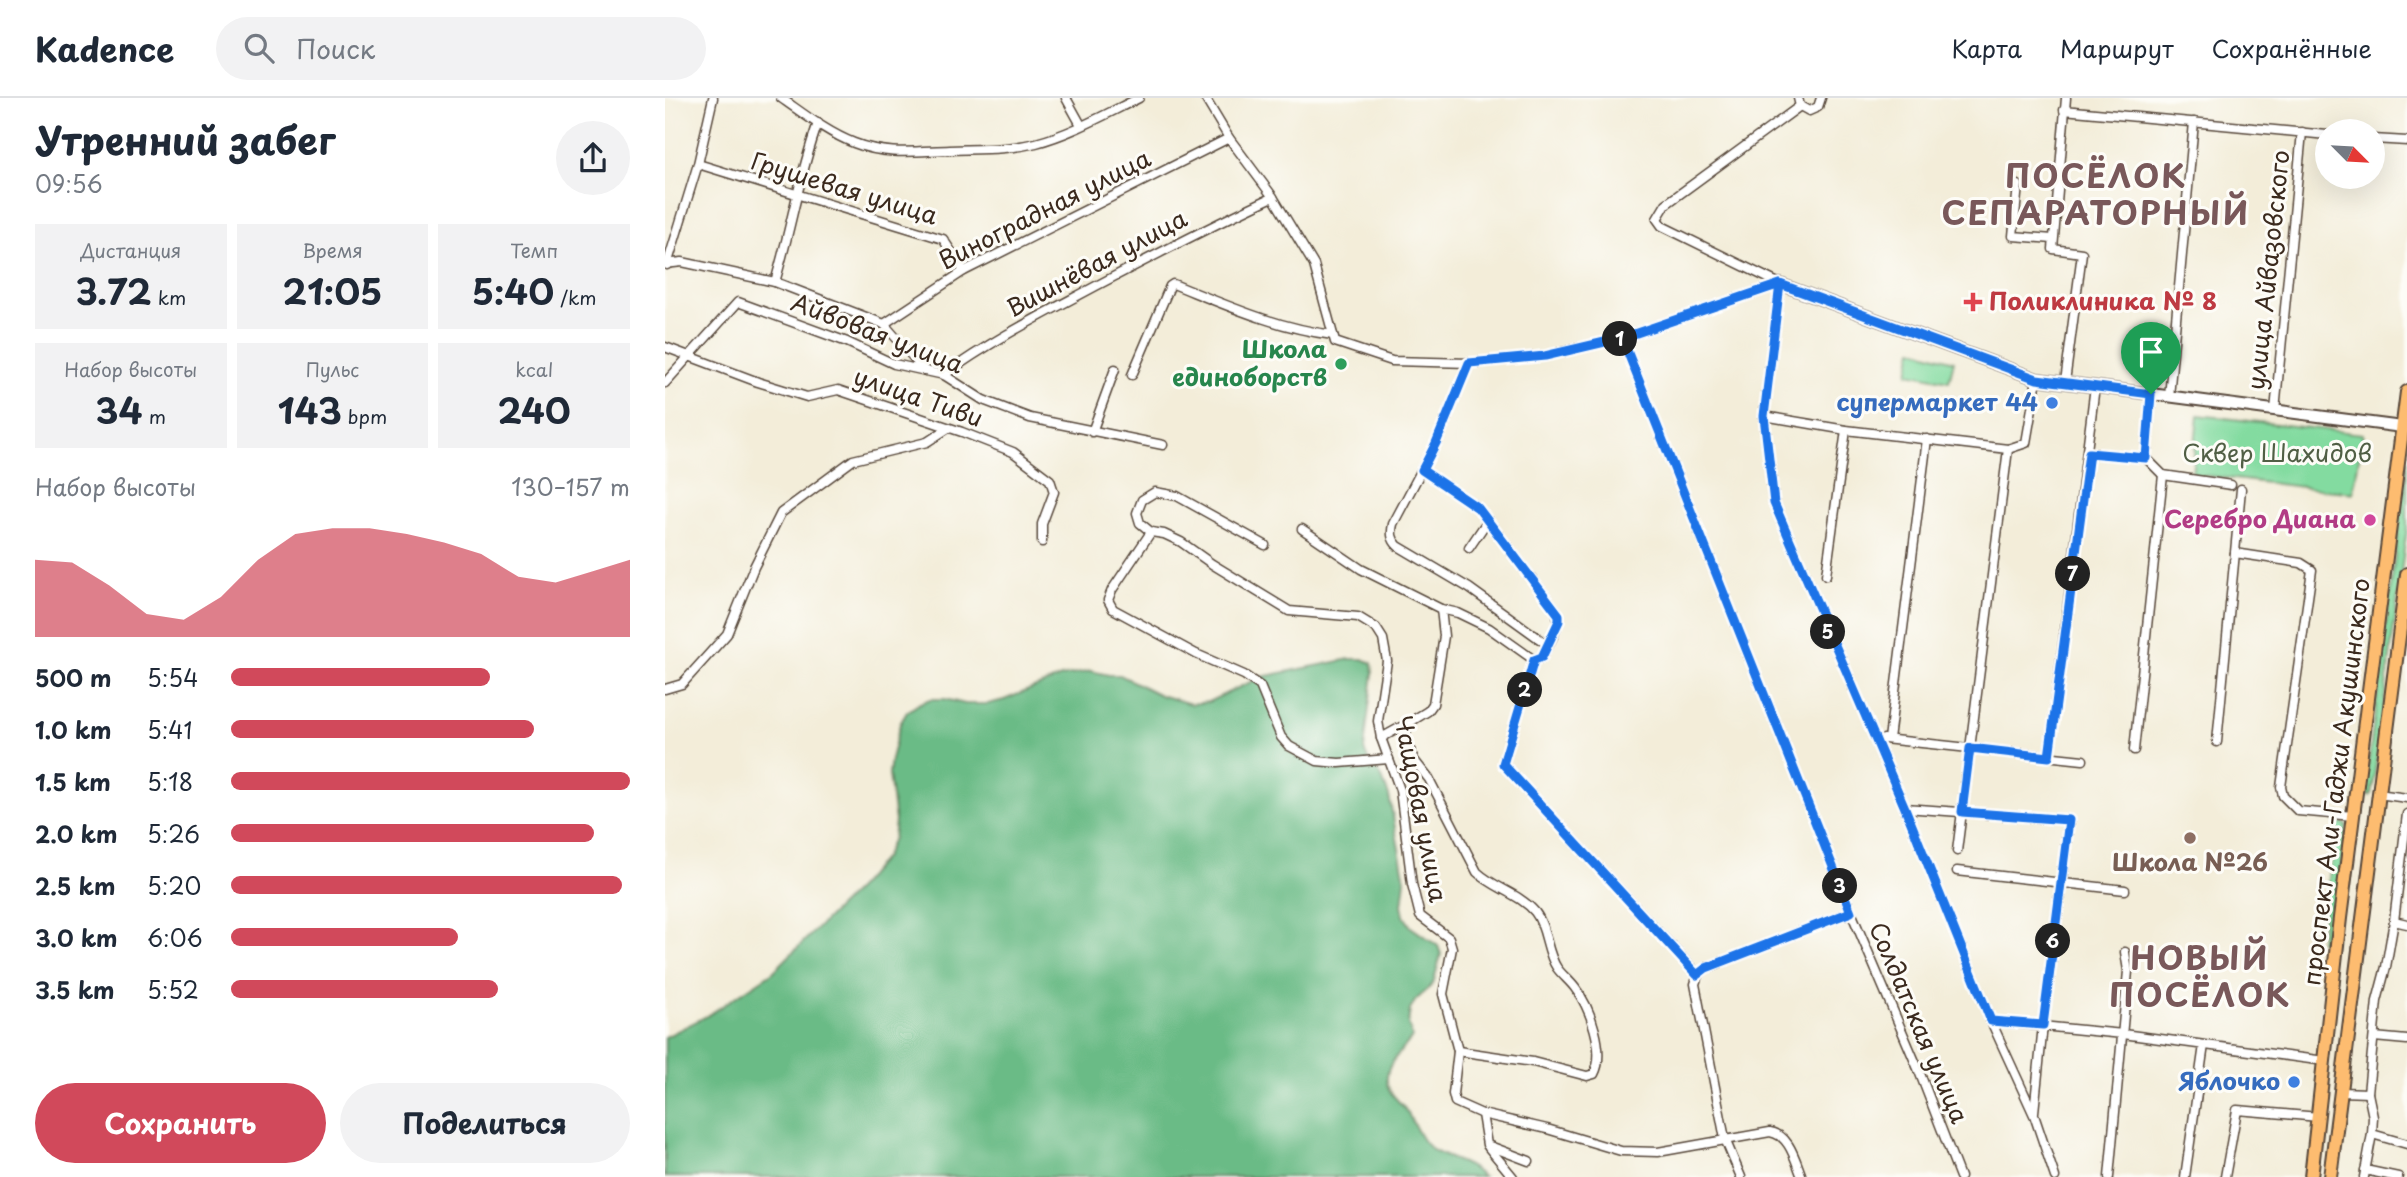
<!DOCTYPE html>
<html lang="ru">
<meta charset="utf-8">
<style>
:root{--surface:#fff;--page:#f2f2f3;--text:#1f2937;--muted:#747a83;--line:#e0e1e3;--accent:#d1495b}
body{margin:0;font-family:"Playpen Sans",sans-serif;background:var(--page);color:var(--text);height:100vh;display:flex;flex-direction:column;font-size:26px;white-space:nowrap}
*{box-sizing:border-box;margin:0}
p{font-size:23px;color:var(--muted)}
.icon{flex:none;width:38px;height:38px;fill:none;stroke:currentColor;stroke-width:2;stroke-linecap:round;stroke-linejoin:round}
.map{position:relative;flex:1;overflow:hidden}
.side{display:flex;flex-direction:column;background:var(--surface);width:665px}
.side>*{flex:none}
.needle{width:46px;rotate:114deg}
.fabs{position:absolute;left:1650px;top:21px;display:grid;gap:14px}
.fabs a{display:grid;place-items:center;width:70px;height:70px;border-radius:50%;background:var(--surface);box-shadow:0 7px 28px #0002;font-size:35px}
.pin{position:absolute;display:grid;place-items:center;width:60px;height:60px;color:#fff;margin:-72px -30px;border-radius:50% 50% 50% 0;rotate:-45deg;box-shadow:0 0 7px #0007}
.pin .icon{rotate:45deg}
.km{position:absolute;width:35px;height:35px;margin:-18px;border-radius:50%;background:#222;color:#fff;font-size:19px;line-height:35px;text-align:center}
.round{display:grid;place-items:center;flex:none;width:74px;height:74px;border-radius:37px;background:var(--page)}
.overview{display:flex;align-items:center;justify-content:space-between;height:119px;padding:0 35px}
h1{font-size:38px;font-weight:700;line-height:52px}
.stats{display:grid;grid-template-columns:repeat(3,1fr);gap:10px;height:119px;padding:7px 35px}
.stats div{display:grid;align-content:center;border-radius:0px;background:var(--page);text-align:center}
.stats b{font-size:35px;font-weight:700}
.stats small{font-size:19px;font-weight:400}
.stats p{font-size:19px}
.chart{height:196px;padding:14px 35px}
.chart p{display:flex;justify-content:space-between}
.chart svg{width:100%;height:126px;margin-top:7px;fill:var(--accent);opacity:.7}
.button{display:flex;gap:14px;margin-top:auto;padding:14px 35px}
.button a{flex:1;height:80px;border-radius:42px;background:var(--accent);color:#fff;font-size:28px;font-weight:700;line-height:80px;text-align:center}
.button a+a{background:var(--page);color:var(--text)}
ul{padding:0 35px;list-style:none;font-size:23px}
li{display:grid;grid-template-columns:112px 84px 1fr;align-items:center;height:52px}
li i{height:18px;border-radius:9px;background:var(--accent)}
header{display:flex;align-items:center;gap:42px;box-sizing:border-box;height:98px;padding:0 35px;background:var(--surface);border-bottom:2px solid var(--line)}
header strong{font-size:33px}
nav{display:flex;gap:38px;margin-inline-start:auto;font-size:24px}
.search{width:490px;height:63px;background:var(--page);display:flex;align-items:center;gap:18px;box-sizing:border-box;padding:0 24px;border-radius:38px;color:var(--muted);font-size:26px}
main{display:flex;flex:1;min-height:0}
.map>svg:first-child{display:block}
</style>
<header>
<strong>Kadence</strong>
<div class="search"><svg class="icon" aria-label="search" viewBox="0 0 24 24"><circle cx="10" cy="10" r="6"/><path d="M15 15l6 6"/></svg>Поиск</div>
<nav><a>Карта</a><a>Маршрут</a><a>Сохранённые</a></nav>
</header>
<main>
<section class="side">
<div class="overview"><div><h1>Утренний забег</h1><p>09:56</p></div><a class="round"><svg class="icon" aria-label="share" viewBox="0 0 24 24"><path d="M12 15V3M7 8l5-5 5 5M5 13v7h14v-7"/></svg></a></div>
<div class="stats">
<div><p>Дистанция</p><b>3.72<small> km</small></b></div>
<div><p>Время</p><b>21:05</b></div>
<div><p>Темп</p><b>5:40<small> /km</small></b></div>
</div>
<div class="stats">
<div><p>Набор высоты</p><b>34<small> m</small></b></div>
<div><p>Пульс</p><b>143<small> bpm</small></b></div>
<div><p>kcal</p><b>240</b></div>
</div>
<div class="chart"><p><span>Набор высоты</span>130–157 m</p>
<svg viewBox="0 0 160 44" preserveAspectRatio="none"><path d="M0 44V17L10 18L20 26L30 36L40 38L50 30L60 17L70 8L80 6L90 6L100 8L110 11L120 15L130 23L140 25L150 21L160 17V44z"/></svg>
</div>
<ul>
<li><b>500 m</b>5:54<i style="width:65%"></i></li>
<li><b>1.0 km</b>5:41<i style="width:76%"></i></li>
<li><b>1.5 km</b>5:18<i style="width:100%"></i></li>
<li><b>2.0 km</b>5:26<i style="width:91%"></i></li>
<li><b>2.5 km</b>5:20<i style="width:98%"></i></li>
<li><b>3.0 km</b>6:06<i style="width:57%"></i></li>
<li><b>3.5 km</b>5:52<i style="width:67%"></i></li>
</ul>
<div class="button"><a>Сохранить</a><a>Поделиться</a></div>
</section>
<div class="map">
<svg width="1742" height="1079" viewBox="0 0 1742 1079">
<rect width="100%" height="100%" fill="#fdfcf7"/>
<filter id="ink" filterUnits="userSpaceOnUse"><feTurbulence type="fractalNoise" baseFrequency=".0143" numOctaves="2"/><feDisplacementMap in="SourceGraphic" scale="14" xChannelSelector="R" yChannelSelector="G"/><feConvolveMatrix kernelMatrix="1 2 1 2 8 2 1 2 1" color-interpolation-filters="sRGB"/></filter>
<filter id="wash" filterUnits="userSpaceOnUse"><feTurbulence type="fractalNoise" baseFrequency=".00686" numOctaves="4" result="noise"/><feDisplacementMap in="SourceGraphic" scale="28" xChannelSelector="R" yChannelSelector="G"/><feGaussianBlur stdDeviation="1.57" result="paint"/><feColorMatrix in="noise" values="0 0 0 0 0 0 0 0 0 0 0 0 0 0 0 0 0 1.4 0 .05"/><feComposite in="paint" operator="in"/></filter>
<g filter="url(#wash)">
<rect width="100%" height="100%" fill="#f3edd9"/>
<g fill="#83dba0" stroke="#5f825f" stroke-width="2">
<polygon points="1248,251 1289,263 1284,283 1243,275"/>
<polygon points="1533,317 1698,336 1688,395 1527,376"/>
<polygon points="1742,362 1742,429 1707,696 1704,698 1700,693"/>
<polygon points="1672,725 1682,727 1668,845 1655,843"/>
</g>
<path fill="#6abb86" stroke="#527252" stroke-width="2" d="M 685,561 L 698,561 L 707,565 L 708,575 L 699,652 L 703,661 L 717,680 L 724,698 L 740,782 L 737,807 L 739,818 L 746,829 L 773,848 L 776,856 L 768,886 L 750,903 L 745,912 L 743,925 L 747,939 C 739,952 723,963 722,979 C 720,994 733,1001 740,1011 C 750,1025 755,1046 771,1054 C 788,1063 805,1065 818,1079 L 0,1079 L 0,939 L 42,918 L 108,874 L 195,788 L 220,759 L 228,740 L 230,723 L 224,676 L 226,661 L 235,626 L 242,614 L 255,605 L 265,601 L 280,601 L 300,606 L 323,606 L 339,602 L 396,579 L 426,573 L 444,577 L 455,577 L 495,597 L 526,606 L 543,604 L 596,579 Z"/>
</g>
<g filter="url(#ink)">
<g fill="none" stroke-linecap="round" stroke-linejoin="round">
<g stroke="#57473a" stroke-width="11">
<g id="minor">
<path d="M 116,0 C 139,16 163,35 189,45 C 222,58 251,53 285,52 C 314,51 342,52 371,45 C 406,36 441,16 474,0"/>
<polyline points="401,0 416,27"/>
<polyline points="540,0 564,40 608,99 649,167 670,244 727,263 804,265 880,258 957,240 1115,186"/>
<polyline points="1133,0 1135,8 1144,13 1153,9 1156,0"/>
<polyline points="1399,12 1662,37"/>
<polyline points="1708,41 1742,43"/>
<polyline points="33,66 278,141 299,173"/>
<polyline points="1353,87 1348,138 1388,141"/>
<polyline points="0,166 17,164 110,184 219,226 260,273"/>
<polyline points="2,167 33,66 48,0"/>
<path d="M 110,184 C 126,131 134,77 153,25"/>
<polyline points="1115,186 1099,318 1109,405 1240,710 1326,923 1369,1017 1390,1079"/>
<polyline points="1115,186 997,128 992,121 1001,106 1135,8"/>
<polyline points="219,226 299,173 564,40"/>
<polyline points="957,240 1186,814 1254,973 1295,1079"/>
<polyline points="0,249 93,284 142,299 173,292 297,334 348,354 385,382 389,394 377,426 377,444"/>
<path d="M 804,265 L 771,345 L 728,426 C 726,435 726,441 733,448 L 804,490 L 883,547"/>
<path d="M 279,277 C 327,242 379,216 431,188 C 490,157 548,127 608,99"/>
<path d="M 467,277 L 505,188 L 508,186 C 561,207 612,230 668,237"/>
<polyline points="1400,284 1417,155 1388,151 1401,0"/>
<polyline points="0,285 73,204 182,244 229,266 279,277 318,302 365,320 498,347"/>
<polyline points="1504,299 1529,24"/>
<polyline points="1610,313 1637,34"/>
<polyline points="1099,318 1181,332 1343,351 1361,345 1372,281"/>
<polyline points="427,334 450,271"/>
<polyline points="1424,355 1481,360 1498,377 1566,387"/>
<polyline points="1481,360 1486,296"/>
<path d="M 757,372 L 813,410 L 890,511 C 899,525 884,545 877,559 L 869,562 L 824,530 L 793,515 L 776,511"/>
<path d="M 637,431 L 696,471 L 776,511 L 779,538 L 768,606 L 763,613 L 745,624 L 740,638 L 749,662 L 764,681 L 812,774 C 829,790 855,796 870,814 C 882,829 881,854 892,870 C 897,877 905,883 910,890 C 925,909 941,954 929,976 L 922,978 L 868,964 L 793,953"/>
<path d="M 486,434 L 499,436 L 516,444 L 547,466 L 624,513 L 693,519 L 711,530 L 718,541 L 722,563 L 713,623 L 716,640 L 735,692 L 747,786 L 755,818 L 784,840 L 787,850 L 778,896 L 793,953 L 788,996 L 790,1004 L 817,1016 L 882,1031 L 956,1053 L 993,1054 L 1105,1034 C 1125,1037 1130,1062 1137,1079"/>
<polyline points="486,434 447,492 443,502 448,511 531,556 579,577 595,588 616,639 624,648 652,663 674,665 724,661"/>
<polyline points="486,434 475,425 472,415 477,402 490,394 512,398 600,447"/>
<polyline points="804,450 823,422"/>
<polyline points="1570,455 1636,465 1647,472 1616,689 1618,698 1633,713 1688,718"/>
<polyline points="1161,477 1181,332"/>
<polyline points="869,562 838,666 1033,877"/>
<polyline points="0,591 17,586 62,536 89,469 116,415 188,362 262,344 282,331"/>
<polyline points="716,640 745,624"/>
<polyline points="1219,641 1418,662"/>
<polyline points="1224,641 1262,341"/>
<polyline points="1552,644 1576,391"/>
<polyline points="1469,652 1498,377"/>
<polyline points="1384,659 1430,288"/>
<polyline points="1713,696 1742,700"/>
<polyline points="1240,710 1404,722 1378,927 1369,1014"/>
<polyline points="1292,753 1343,351"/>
<polyline points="1292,773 1460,792"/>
<polyline points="1729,823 1742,826"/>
<polyline points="1326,923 1458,936 1660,963"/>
<polyline points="1709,939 1742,942"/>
<polyline points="1676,994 1703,995"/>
<polyline points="817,1016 822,1047 864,1063"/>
<polyline points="1707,1036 1742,1046"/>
<polyline points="824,1050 848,1079"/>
<polyline points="1700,1072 1733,1079"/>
<polyline points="1076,1079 1060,1041 1030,886 1033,877 1041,870 1186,814"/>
<polyline points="1444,1079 1463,873 1460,854"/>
<polyline points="1520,1079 1539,947"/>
<polyline points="1560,1079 1572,1012 1654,1019"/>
<polyline points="1699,1079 1707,1036 1708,1019 1703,995 1712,903 1721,869 1729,823 1742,716"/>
</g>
</g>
<g stroke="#57473a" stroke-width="14">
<polyline id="tertiary" points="1115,186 1372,281 1737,329"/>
</g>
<g stroke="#57473a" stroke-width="16">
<g id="primary">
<polyline points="1646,1079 1675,820 1742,294"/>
<polyline points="1665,1079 1742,476"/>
</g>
</g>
<use href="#minor" stroke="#fff" stroke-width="8"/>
<use href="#tertiary" stroke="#fff" stroke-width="10"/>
<use href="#primary" stroke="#fdbc6f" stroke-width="12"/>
</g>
</g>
<g fill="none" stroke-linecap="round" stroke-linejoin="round" filter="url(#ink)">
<g stroke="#fff" stroke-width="14">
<polyline id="route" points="1486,296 1372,281 1115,186 957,240 880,258 804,265 771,345 757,372 813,410 894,517 894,523 877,559 869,562 838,666 1032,877 1041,870 1186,814 957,240 1115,186 1099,318 1109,405 1240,710 1326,923 1378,927 1404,722 1297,714 1305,650 1384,659 1424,355 1481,360 1486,296"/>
</g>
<use href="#route" stroke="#1a73e8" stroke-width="9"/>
</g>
<path fill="#e0444e" stroke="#fdfcf7" stroke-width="2.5" d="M1304.5 193.5h7v7h7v7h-7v7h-7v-7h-7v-7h7z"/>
<circle fill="#2e9e5b" stroke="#fdfcf7" stroke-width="2.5" cx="676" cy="266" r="7"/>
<g fill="#3f7fe0" stroke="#fdfcf7" stroke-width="2.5">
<circle cx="1387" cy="305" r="7"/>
<circle cx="1629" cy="984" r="7"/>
</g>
<circle fill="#d1479c" stroke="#fdfcf7" stroke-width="2.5" cx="1705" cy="422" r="7"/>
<circle fill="#8d6e63" stroke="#fdfcf7" stroke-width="2.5" cx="1525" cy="740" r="7"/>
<g text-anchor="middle" stroke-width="6" stroke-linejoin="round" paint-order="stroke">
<g font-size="24" fill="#3b2a1e" stroke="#fdfcf7">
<text transform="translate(179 91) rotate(17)" y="8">Грушевая улица</text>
<text transform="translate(380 112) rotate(-27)" y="8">Виноградная улица</text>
<text transform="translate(432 166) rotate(-28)" y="8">Вишнёвая улица</text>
<text transform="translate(1604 172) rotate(-84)" y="8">улица Айвазовского</text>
<text transform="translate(212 236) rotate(21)" y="8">Айвовая улица</text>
<text transform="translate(253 300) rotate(19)" y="8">улица Тиви</text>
<text transform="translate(1672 684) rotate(-83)" y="8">проспект Али-Гаджи Акушинского</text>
<text transform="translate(755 711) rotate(79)" y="8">Чащовая улица</text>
<text transform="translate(1253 925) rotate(67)" y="8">Солдатская улица</text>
</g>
<g font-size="24" font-weight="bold" fill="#be3a42" stroke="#fdfcf7" text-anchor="start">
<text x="1324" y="212">Поликлиника № 8</text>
</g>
<g font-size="24" font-weight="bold" fill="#27864d" stroke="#fdfcf7" text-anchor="end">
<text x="662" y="260">Школа<tspan x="662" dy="28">единоборств</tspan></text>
</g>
<g font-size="24" font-weight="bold" fill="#366cbe" stroke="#fdfcf7" text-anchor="end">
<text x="1373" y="313">супермаркет 44</text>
<text x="1615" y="992">Яблочко</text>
</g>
<g font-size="24" fill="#515f45" stroke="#fdfcf7">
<text x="1612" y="364">Сквер Шахидов</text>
</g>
<g font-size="24" font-weight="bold" fill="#b23c85" stroke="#fdfcf7" text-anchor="end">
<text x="1691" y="430">Серебро Диана</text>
</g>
<g font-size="24" font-weight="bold" fill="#785e54" stroke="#fdfcf7">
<text x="1525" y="773">Школа №26</text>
</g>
<g font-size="32" font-weight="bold" letter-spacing="2" fill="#79585a" stroke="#fdfcf7">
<text x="1431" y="90">ПОСЁЛОК<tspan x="1431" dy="37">СЕПАРАТОРНЫЙ</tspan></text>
<text x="1535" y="872">НОВЫЙ<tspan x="1535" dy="37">ПОСЁЛОК</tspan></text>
</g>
</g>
</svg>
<div class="fabs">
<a><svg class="needle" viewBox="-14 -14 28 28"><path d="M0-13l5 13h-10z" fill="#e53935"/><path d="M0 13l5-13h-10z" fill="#747a83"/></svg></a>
</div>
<div class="pin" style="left:1486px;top:296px;background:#1e9e55"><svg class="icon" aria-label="arrive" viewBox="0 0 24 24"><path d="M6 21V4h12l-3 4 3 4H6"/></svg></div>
<b class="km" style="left:955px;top:241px">1</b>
<b class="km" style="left:860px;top:592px">2</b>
<b class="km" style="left:1175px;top:788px">3</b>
<b class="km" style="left:1163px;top:534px">5</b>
<b class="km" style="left:1388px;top:843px">6</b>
<b class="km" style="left:1408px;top:476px">7</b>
</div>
</main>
